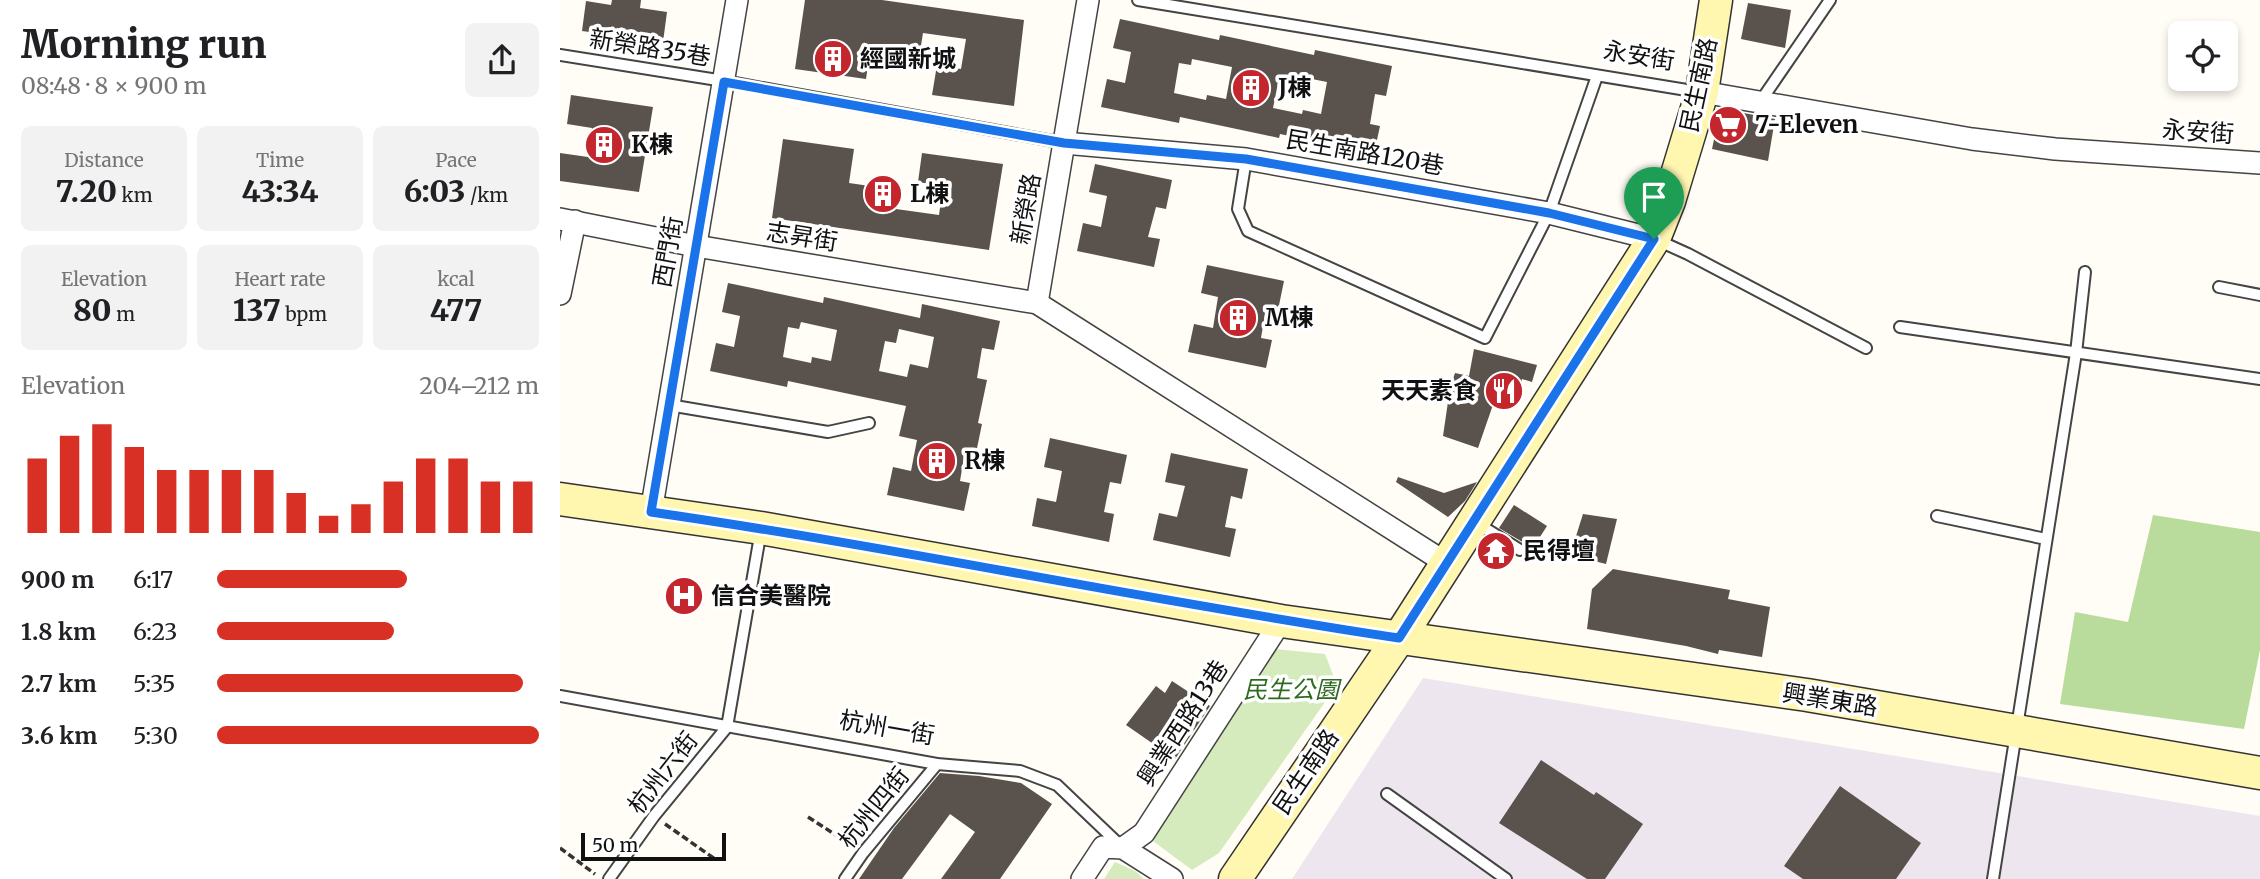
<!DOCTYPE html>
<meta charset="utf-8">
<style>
:root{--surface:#fff;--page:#f2f2f2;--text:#202124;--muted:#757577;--accent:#d93025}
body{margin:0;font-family:Merriweather,"Noto Sans TC",serif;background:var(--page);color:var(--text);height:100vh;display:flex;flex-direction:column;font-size:26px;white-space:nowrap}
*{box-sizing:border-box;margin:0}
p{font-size:23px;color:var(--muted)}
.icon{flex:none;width:38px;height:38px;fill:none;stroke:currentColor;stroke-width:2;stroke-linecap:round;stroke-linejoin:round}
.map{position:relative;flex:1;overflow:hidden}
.details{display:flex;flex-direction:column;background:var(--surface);width:560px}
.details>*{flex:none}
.buttons{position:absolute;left:1608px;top:21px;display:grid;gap:14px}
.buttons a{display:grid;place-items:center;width:70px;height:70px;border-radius:10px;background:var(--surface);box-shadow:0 4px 10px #0003;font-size:35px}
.scale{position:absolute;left:21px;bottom:18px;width:145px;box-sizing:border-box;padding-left:7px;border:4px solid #111;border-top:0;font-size:19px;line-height:24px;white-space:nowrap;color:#111;-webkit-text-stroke:5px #fff;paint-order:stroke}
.pin{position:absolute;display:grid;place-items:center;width:60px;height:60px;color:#fff;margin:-72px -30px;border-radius:50% 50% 50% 0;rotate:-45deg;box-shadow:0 0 7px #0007}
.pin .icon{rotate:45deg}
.round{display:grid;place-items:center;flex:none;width:74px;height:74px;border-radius:10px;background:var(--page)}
.overview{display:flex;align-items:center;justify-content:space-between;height:119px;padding:0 21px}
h1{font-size:38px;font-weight:800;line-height:52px}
.figures{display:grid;grid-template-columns:repeat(3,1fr);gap:10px;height:119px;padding:7px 21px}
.figures div{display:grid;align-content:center;border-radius:10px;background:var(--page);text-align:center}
.figures b{font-size:30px;font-weight:800}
.figures small{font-size:19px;font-weight:400}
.figures p{font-size:19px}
.chart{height:196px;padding:14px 21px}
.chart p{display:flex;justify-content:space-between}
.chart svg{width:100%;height:126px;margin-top:7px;stroke:var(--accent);stroke-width:6}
ul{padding:0 21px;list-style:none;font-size:23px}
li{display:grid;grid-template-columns:112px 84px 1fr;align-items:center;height:52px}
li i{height:18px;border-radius:9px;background:var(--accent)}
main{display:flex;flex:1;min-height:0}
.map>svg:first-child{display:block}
</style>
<main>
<section class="details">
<div class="overview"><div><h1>Morning run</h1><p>08:48 · 8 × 900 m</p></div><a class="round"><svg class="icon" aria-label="share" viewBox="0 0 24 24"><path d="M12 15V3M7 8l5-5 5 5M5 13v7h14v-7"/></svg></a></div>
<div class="figures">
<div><p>Distance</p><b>7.20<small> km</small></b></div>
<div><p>Time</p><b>43:34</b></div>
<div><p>Pace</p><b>6:03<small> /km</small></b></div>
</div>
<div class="figures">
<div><p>Elevation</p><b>80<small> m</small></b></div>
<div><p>Heart rate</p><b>137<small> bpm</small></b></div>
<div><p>kcal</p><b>477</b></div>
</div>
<div class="chart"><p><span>Elevation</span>204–212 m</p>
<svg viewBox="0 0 160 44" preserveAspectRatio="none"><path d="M5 44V18M15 44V10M25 44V6M35 44V14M45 44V22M55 44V22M65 44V22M75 44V22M85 44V30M95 44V38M105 44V34M115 44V26M125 44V18M135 44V18M145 44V26M155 44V26"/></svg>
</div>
<ul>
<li><b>900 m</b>6:17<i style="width:59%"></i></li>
<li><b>1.8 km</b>6:23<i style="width:55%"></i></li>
<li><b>2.7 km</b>5:35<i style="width:95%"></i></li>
<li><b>3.6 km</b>5:30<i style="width:100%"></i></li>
</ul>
</section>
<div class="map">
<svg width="1700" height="879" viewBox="0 0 1700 879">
<rect width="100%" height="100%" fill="#fffdf5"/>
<polygon fill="#eee6ef" points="863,678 1700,816 1700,879 732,879"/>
<g fill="#d5ebbd">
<polygon points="715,649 765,654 777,685 659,853 632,870 593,841 608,814"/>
<polygon points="555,862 575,871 584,879 544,879"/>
</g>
<polygon fill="#b9dc9c" points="1593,515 1700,532 1700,650 1684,729 1500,704 1515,612 1568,622"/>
<g fill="#5a524d" fill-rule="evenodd">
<polygon points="52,0 81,0 80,8 107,12 103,42 22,31 26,1 51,5"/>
<polygon points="245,0 322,0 464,20 454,106 372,95 377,65 401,69 406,39 363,33 360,52 311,45 306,79 235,69"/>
<polygon points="1188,3 1231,10 1225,48 1181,39"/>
<path d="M 560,19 L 659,40 L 660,35 L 754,55 L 755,50 L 832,66 L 826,96 L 815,94 L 810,124 L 820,126 L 814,154 L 720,134 L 719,138 L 620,117 L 619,123 L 541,107 L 547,79 L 565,83 L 571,52 L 553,48 ZM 632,59 L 672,67 L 666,99 L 647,95 L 646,100 L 614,93 L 619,63 L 631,65 ZM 732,75 L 767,82 L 761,114 L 743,110 L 742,114 L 713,108 L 719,78 L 731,81 Z"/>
<polygon points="11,95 93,107 79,192 0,181 0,153 28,157 32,128 7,124"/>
<polygon points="1168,110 1215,119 1208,161 1152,149 1159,116"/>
<polygon points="223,139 294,149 289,183 338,190 336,209 379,215 383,186 358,182 362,153 443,164 429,250 212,218"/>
<polygon points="535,164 612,180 606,209 596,207 588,237 600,239 594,267 517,251 523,223 541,227 547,196 529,192"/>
<polygon points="647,265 724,281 718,310 706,308 701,338 712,340 706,368 628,352 634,324 653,328 658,297 641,293"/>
<path d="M 168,283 L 263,303 L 264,297 L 360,318 L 362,304 L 440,321 L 434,350 L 422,348 L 417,378 L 427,380 L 418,423 L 422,424 L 416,453 L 405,451 L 400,481 L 410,483 L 404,511 L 327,495 L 333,467 L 351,471 L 357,440 L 339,436 L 346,406 L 228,381 L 227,387 L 150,371 L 156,343 L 174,347 L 180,316 L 162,312 ZM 241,322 L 277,330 L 271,361 L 252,357 L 251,363 L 223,357 L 228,327 L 239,329 ZM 339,329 L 374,337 L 368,368 L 350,364 L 347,377 L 319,371 L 325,341 L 336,343 Z"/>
<polygon points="914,349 977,365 972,382 962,379 956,404 935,399 918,448 883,436 890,388 895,373 909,376"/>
<polygon points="490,438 567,455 561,484 550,482 544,512 554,514 549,542 472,526 477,498 496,502 502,471 484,467"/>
<polygon points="611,453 688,469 682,499 671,496 665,527 676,529 670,557 593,540 599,513 617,517 625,486 605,482"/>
<polygon points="838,477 884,493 917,482 905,501 888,517 836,482"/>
<polygon points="954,505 987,526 971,551 964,543 939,528"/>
<polygon points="1023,514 1057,519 1046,564 1010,555"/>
<polygon points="1053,569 1170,590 1168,599 1210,607 1202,657 1159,650 1158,654 1126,646 1027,629 1032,589"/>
<polygon points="612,681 650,706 615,759 566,725 596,686 605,693"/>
<polygon points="981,760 1034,795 1036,792 1083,824 1045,879 1027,879 939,823"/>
<polygon points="380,773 419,776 461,783 492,804 440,879 381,879 415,832 390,814 342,879 299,879 334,828"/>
<polygon points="1280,786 1361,843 1336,879 1243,879 1224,866"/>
</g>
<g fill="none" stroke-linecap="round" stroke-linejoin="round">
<g stroke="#444" stroke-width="14">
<g id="lane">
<polyline points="578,0 1139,92"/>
<polyline points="0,55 164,81 504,143"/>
<polyline points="1200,102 1270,0"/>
<polyline points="686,159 678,209 688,231 925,338 989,213 1037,76"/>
<polyline points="1097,240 1128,254 1306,348"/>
<polyline points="1659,287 1700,295"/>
<polyline points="1340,327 1700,379"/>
<polyline points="109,405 268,432 309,423"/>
<polyline points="1377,516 1486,539"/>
<polyline points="915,522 960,550"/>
<polyline points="0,696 377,764 460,771 497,785 562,847"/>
<polyline points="827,794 946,879"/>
<polyline points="49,879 94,816 167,727 201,530"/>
<polyline points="285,879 303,853 377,764"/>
<polyline points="1433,879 1516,353 1525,272"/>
</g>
</g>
<g stroke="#444" stroke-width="24">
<g id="street">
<polyline points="1142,92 1412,139 1495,149 1700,163"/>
<polyline points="504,143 686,159 989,213 1094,239"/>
<polyline points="0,219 136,246 477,303 886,563"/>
<polyline points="0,294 15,221"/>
<polyline points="477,303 528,0"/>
<polyline points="91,512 177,0"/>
<polyline points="563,848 584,833 721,621"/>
<polyline points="522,879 543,847 563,848 612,879"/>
</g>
</g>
<g stroke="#333" stroke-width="35">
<g id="secondary">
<polyline points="0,499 201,528 721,621 1247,695 1700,773"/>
<polyline points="675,879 839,638 1094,239 1109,201 1142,92 1156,0"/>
</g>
</g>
<g stroke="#333" stroke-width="3.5" stroke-dasharray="7 3.5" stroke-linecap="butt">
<polyline points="248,817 293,846"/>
<polyline points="105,824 155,859"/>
<polyline points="0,848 35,874"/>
</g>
<use href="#lane" stroke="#fff" stroke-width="10"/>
<use href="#street" stroke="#fff" stroke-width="21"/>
<use href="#secondary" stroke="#fff6b0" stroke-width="32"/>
</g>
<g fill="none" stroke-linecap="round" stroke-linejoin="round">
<g stroke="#fff" stroke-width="14">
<path id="route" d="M 164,82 L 504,143 L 686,159 L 989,213 L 1094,239 L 839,638 C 589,601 341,548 91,512 Z"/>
</g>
<use href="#route" stroke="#1a73e8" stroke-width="9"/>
</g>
<defs>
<g id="building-disc" transform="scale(2.0125)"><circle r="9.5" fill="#c4262e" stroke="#fff"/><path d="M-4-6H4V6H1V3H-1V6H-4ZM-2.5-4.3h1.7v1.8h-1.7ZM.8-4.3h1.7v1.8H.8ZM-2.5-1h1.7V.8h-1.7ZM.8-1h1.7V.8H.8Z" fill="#fff"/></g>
<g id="supermarket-disc" transform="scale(2.0125)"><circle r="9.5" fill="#c4262e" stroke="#fff"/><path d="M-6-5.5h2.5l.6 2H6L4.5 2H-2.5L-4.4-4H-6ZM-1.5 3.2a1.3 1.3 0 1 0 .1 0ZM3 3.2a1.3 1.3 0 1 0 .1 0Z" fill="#fff"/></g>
<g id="restaurant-disc" transform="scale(2.0125)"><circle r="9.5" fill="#c4262e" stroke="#fff"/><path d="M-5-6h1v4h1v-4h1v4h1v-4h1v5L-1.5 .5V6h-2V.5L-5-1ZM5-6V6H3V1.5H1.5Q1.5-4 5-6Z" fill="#fff"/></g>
<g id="temple-disc" transform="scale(2.0125)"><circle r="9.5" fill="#c4262e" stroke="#fff"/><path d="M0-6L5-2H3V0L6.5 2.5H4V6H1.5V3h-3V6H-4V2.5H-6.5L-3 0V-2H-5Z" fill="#fff"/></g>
<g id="hospital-disc" transform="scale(2.0125)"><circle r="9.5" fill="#c4262e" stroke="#fff"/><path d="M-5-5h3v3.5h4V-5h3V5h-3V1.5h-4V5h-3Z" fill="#fff"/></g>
</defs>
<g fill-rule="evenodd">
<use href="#building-disc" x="273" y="59"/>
<use href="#building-disc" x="691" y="88"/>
<use href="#supermarket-disc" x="1168" y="125"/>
<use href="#building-disc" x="44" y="145"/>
<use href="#building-disc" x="323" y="194"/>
<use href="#building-disc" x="678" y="318"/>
<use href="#restaurant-disc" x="944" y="391"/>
<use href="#building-disc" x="377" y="461"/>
<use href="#temple-disc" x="936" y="551"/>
<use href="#hospital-disc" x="124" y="596"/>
</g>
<g text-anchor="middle" stroke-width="7" stroke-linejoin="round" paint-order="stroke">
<g font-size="24" fill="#111" stroke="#fff">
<text transform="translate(90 48) rotate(9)" y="8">新榮路35巷</text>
<text transform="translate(1079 56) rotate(9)" y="8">永安街</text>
<text transform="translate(1139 85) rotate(-78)" y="8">民生南路</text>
<text transform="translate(1638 132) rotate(4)" y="8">永安街</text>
<text transform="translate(805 153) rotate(10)" y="8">民生南路120巷</text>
<text transform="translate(466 209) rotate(-80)" y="8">新榮路</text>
<text transform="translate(242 237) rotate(9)" y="8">志昇街</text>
<text transform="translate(108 252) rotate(-80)" y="8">西門街</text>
<text transform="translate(1270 700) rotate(9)" y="8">興業東路</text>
<text transform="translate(623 723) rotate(-57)" y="8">興業西路13巷</text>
<text transform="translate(327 728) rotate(10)" y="8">杭州一街</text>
<text transform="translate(746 772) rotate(-56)" y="8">民生南路</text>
<text transform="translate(103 773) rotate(-52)" y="8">杭州六街</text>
<text transform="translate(314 808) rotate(-51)" y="8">杭州四街</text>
</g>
<g font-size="24" font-weight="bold" fill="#111" stroke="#fff" text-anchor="start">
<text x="300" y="67">經國新城</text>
<text x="718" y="96">J棟</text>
<text x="1195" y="133">7-Eleven</text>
<text x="71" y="153">K棟</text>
<text x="350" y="202">L棟</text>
<text x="705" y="326">M棟</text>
<text x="917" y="399" text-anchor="end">天天素食</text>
<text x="404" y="469">R棟</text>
<text x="963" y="559">民得壇</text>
<text x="151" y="604">信合美醫院</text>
</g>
<g font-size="24" font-style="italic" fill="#2f6b1f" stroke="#fff">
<text x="731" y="698">民生公園</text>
</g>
</g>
</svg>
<div class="buttons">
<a><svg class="icon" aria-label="locate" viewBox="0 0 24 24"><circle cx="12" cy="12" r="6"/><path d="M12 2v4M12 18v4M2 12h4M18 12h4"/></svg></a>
</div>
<div class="scale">50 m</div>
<div class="pin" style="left:1094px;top:239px;background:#1e9e55"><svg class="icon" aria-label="arrive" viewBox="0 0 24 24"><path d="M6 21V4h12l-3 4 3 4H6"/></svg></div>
</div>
</main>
